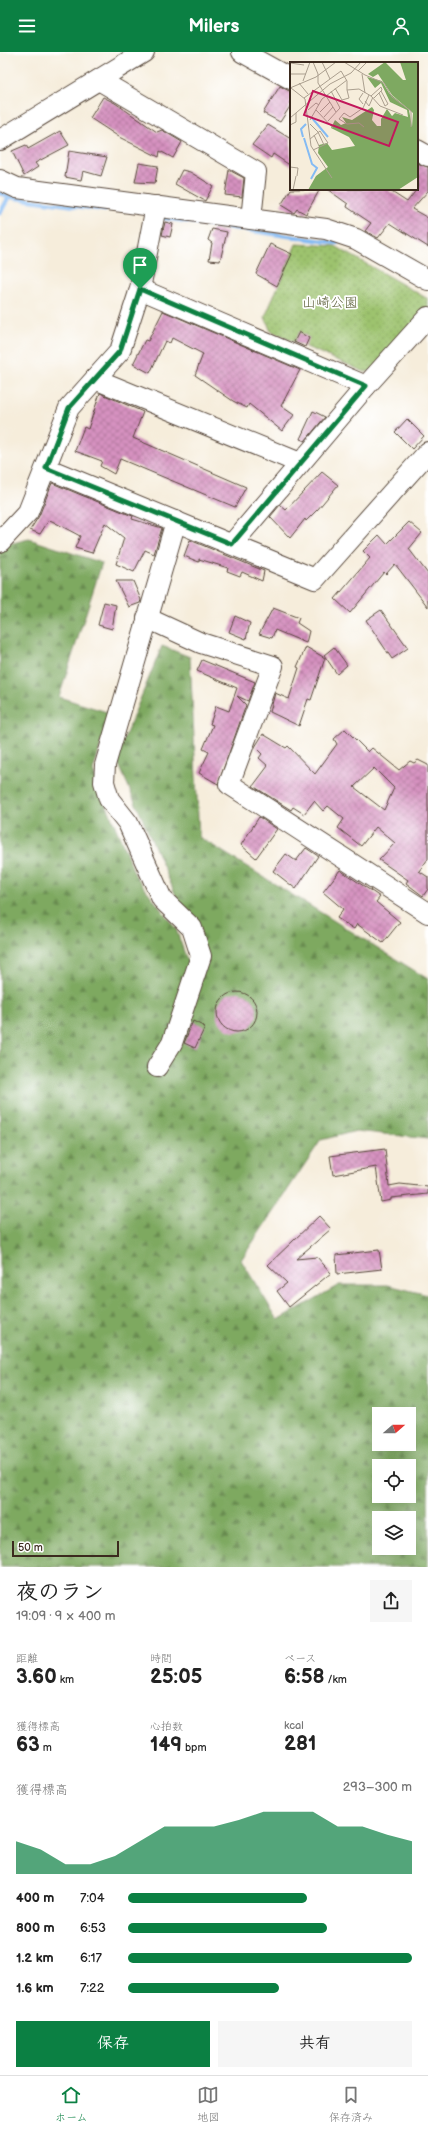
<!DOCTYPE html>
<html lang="ja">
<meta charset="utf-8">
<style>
:root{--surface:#fff;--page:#f6f6f6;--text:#222;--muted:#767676;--line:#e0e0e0;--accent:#0b8043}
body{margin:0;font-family:"Balsamiq Sans","Klee One",sans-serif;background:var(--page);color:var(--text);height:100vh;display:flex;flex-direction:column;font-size:15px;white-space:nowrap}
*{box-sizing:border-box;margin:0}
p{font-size:13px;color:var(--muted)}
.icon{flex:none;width:22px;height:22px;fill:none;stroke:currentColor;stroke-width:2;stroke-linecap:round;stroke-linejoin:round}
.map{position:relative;height:1515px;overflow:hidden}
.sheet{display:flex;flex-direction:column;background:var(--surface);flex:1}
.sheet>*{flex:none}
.needle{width:26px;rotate:70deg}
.buttons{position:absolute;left:372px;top:1355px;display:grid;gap:8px}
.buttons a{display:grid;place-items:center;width:44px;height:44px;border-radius:0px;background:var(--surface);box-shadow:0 4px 16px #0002;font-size:20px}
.scale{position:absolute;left:12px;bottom:10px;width:107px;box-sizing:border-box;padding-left:4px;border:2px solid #3b2a1e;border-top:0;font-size:11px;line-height:14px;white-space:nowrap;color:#3b2a1e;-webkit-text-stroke:3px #fff;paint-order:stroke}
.pin{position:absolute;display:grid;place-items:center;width:34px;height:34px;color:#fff;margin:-41px -17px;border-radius:50% 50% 50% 0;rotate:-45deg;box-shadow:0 0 4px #0007}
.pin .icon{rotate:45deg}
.round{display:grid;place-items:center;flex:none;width:42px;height:42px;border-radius:0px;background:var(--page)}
.summary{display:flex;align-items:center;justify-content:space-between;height:68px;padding:0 16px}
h1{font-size:22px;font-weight:800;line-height:30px}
.figures{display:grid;grid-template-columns:repeat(3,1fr);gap:6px;height:68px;padding:4px 16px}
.figures div{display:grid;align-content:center}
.figures b{font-size:20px;font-weight:800}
.figures small{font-size:11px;font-weight:400}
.figures p{font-size:11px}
.chart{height:112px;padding:8px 16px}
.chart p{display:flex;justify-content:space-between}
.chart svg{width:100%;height:72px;margin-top:4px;fill:var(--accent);opacity:.7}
.cta{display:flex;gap:8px;margin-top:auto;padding:8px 16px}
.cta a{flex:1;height:46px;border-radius:0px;background:var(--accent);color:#fff;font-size:16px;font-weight:800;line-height:46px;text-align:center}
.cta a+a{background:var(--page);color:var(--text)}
ul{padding:0 16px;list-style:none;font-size:13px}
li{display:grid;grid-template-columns:64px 48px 1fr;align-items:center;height:30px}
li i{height:10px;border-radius:5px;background:var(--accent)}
header{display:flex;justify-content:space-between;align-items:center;height:52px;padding:0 16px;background:var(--accent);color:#fff;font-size:18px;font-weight:800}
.tabs{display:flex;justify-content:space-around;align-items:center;height:56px;border-top:1px solid var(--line);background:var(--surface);font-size:11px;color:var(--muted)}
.tabs a{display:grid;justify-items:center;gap:2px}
.tabs .current{color:var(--accent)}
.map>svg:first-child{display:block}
</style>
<header><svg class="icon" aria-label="menu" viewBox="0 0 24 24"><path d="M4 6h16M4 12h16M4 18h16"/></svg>Milers<svg class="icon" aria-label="person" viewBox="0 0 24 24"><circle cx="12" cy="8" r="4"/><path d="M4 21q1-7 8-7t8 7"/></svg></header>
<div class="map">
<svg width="428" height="1515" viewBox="0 0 428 1515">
<defs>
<pattern id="forest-firs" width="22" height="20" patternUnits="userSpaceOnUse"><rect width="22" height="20" fill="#7ea961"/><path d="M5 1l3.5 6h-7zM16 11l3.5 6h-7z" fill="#688a4f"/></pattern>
<pattern id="park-dots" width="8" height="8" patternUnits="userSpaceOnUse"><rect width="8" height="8" fill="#9dc36e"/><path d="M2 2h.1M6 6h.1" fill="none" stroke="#819f5a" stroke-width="1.8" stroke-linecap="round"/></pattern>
<pattern id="building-cross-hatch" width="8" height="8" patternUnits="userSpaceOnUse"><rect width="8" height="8" fill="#d691c0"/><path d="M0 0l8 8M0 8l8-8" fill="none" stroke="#af779b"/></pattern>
</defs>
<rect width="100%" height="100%" fill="#fff"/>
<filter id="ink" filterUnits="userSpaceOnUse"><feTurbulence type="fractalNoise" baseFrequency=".025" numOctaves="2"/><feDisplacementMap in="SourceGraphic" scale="8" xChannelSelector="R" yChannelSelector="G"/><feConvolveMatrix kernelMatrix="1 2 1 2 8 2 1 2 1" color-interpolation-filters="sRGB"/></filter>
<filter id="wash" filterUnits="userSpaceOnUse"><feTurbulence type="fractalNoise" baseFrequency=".012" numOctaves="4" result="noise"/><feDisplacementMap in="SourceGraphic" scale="16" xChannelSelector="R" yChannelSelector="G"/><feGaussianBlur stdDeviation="0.9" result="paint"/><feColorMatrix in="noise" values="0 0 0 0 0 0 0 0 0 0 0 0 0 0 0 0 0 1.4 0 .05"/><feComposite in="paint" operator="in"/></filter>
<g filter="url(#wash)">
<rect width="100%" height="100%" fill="#f6eddb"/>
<path fill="url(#forest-firs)" stroke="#5c6a40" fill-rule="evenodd" d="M 29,487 L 102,511 L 59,645 L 110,661 L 93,719 L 135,823 L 176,877 L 188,911 L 207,910 L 180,853 L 116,706 L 162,594 L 190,605 L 199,785 L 428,927 L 428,1087 L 356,1079 L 321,1088 L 241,1208 L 278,1268 L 339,1233 L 388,1233 L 428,1243 L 428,1515 L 0,1515 L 0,494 ZM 379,1362 L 409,1362 L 409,1392 L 379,1392 ZM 379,1414 L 409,1414 L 409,1444 L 379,1444 ZM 379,1466 L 409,1466 L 409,1496 L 379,1496 Z"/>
<polygon fill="url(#park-dots)" stroke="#6c7646" points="296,192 335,194 428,247 428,257 373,319 365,320 271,280 265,265"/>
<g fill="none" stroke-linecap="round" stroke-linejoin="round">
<g stroke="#84bbf4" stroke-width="4.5">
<polyline points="0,141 9,145 105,158"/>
<polyline points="0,161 9,145"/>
<polyline points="164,166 337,191"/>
</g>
</g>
<g id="blocks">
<g fill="url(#building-cross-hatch)" fill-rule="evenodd">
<polygon points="280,34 291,40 291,53 280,70 263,61"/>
<polygon points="103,45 115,51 157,80 162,78 182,90 173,106 160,99 159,105 119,85 90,66"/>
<polygon points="268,73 291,87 291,114 273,102 271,106 252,93"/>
<polygon points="60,79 69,93 35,111 38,115 24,124 12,99 26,93 28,97"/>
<polygon points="69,99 107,105 101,124 83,119 81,128 65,125"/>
<polygon points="139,111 158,114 155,131 135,130"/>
<polygon points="417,111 428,115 428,139 412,157 428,166 428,195 390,171 378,186 365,179 371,171 347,155 348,152 327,137 387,137 407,150 417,137"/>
<polygon points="182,118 190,120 213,134 205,149 175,132"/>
<polygon points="229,118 244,126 242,145 225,143"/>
<polygon points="291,137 320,137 306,162 297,157 294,161 281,153"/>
<polygon points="165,170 173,172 170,185 162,183"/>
<polygon points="212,177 227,180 220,209 209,208 212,191 208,188"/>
<polygon points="270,192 292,202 277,234 256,222"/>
<polygon points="163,259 300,318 281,354 294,363 282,379 249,352 247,356 233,349 195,323 203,302 172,286 170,291 165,289 150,321 133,312 145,288 148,289"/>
<polygon points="299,280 309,286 305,295 294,290"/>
<polygon points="100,341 143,360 133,386 246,435 235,455 120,407 114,422 100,414 102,409 75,399 84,375 88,377"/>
<polygon points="313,359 325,365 305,389 300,387"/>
<polygon points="407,367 424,384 412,397 395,380"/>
<polygon points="322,420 338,433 318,457 306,469 305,467 290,486 270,465 280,453 286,458"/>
<polygon points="52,431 130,463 133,464 132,467 162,476 154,502 145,498 134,520 116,512 124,486 105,471 92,501 75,496 80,484 52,469 49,468 40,482 30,478 39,464"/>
<polygon points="409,470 422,481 409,497 428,522 428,555 395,512 386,522 384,520 350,561 335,547 370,506 363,499 379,483 387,492"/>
<polygon points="190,488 264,519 262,529 242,520 240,524 227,519 228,516 199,507 199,510 184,504"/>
<polygon points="116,529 133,529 141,548 140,551 129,555"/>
<polygon points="104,550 116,553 112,577 98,573"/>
<polygon points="273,556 299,566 297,571 309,579 306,591 275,578 272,586 259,582"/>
<polygon points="381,558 408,596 392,607 366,568"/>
<polygon points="235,564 250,571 246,587 229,580"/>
<polygon points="306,595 325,606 311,648 308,647 299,674 270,660 275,641 289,647 299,616 297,615"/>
<polygon points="334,595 347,613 337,622 324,603"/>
<polygon points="202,608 255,630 248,649 237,644 246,653 218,732 199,721 209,700 203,697 213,673 210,672 216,654 229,659 237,636 197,619"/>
<path d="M 345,677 L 368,700 L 372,696 L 399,718 L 410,709 L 414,711 L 418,708 L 428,713 L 428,807 L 419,819 L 428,825 L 428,837 L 423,844 L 406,831 L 408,828 L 379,808 L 395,791 L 376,775 L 361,794 L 338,776 L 344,767 L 328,754 L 323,759 L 314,749 L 304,762 L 293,755 L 291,758 L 253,734 L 268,714 L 259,706 L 262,702 L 255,695 L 263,682 L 286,696 L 288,694 L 315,722 L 337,692 L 334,687 ZM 374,716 L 394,736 L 384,758 L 354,735 Z"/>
<polygon points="259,765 277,777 256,806 241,793"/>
<polygon points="306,796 318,804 296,837 273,819 286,802 296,809"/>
<polygon points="340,818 380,845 376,850 400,870 383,891 357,872 354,877 337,866 343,857 323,840"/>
<circle cx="237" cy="960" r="20"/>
<polygon points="193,969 205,975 195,996 184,991"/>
<polygon points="385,1097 389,1134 400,1132 428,1135 428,1142 391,1146 391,1148 381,1150 376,1115 333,1123 330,1104"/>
<polygon points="319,1164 331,1177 296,1207 317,1205 331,1221 289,1255 277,1239 287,1231 268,1213"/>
<polygon points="379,1198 382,1217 337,1222 336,1203"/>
</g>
</g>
</g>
<g filter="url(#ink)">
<use href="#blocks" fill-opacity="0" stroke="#57473a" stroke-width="1"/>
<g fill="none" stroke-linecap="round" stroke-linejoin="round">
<g stroke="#57473a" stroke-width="22">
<g id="minor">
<polyline points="242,0 291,27"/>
<polyline points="99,28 256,120 251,167"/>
<polyline points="0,88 144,0"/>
<polyline points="417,98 428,104"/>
<polyline points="0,128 17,136 326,177 356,187 428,228"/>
<polyline points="140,237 366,334"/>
<polyline points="95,327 300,411"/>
<polyline points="46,416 315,527 428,400"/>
<polyline points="0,490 28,460 69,356 120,299 140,237 156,154"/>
<polyline points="232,492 366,334 428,265"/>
<polyline points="147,566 201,591 273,614 229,732 428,861"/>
<polyline points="157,1015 172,991 201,904 192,876 162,847 128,771 109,747 104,730 105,713 176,469"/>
</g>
</g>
<use href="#minor" stroke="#fff" stroke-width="20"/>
</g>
</g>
<g fill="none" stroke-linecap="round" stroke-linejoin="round" filter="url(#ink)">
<g stroke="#fff" stroke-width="8">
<polygon id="route" points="140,237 366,334 232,492 46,416 69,356 120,299"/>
</g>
<use href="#route" stroke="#0b8043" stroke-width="5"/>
</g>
<g text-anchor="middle" stroke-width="3.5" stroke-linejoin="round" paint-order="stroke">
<g font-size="14" fill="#5d603a" stroke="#fff">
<text x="330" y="255">山崎公園</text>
</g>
</g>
<g transform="translate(290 10)">
<rect width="128" height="128" fill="#f6eddb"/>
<path d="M 95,0 L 113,18 L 116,18 L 110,0 L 128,0 L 128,115 L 108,128 L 18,128 L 26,114 L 38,105 L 28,91 L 29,83 L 37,81 L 42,88 L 65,84 L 59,75 L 41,66 L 45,58 L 51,63 L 56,61 L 52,55 L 62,58 L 82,45 L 84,48 L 82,58 L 87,64 L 91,64 L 91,57 L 97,47 L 102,54 L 105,51 L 118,55 L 117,48 L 100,40 L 91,21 L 85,26 L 77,15 L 92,19 L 99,31 L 119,48 L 122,65 L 123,51 L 102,33 L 88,12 L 83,15 L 78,12 Z" fill="#7ea961"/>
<path fill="none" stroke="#84bbf4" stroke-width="2" d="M 22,56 L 38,75M 13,75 L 11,67 L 16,62M 14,76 L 22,102 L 27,106 L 21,117"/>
<path fill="none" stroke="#ab9f8f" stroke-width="1" d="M 23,0 L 28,12 L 28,21 L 46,50M 32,0 L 40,17M 54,0 L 75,13 L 94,21 L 102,35 L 121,49 L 121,65M 0,1 L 14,3M 68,9 L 77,0M 0,12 L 16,12M 72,12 L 75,31M 13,19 L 20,0M 9,21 L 18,32M 0,26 L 26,15 L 46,0M 1,26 L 15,37 L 21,84 L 42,116M 45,26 L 52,38 L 59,36 L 57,28M 89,31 L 95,44 L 98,42 L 91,29M 81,34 L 91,25 L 92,28 L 84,36M 14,36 L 51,9 L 57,19 L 57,28 L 69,27 L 81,34 L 90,44 L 113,53M 75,39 L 79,44 L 83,35M 73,42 L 69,37 L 73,31M 18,48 L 26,41 L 29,43M 26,48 L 43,66M 30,50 L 40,40M 34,55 L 43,45M 0,56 L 40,22 L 61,11 L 71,0M 49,57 L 54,51 L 60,55 L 73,46 L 79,33M 49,57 L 57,62 L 69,61 L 74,65M 20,58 L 32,37 L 57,18M 38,59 L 50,46 L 41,29M 20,62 L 28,70 L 34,83 L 23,88M 0,63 L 6,60 L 6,51M 24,73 L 29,84M 20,77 L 30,69 L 38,81 L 34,83M 0,105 L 8,106 L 7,114M 3,128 L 6,114"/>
<path fill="#c2185b" fill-opacity="0.15" stroke="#c2185b" stroke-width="2" d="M 23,29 L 108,60 L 99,84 L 14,53 Z"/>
<rect width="128" height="128" fill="none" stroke="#3b2a1e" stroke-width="2"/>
</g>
</svg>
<div class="buttons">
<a><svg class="needle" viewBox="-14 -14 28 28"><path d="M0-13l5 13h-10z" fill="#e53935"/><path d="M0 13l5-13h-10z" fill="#767676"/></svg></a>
<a><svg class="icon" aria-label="locate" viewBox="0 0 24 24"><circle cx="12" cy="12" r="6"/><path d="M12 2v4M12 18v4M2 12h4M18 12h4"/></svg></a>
<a><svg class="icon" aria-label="layers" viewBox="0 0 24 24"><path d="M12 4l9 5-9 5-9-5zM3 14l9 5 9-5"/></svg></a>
</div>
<div class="scale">50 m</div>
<div class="pin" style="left:140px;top:237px;background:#1e9e55"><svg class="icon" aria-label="arrive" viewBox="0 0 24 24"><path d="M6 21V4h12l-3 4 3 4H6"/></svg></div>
</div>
<section class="sheet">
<div class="summary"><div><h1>夜のラン</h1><p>19:09 · 9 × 400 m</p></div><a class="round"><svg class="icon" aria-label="share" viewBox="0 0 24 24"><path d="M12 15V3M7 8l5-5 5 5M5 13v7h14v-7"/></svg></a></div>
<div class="figures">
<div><p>距離</p><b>3.60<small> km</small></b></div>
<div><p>時間</p><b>25:05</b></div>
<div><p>ペース</p><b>6:58<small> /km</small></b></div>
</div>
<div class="figures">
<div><p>獲得標高</p><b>63<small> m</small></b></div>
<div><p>心拍数</p><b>149<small> bpm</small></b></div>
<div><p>kcal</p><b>281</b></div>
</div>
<div class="chart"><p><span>獲得標高</span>293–300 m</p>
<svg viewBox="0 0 160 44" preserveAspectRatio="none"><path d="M0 44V24L10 29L20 38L30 38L40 33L50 24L60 15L70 15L80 15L90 11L100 6L110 6L120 6L130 15L140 15L150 20L160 24V44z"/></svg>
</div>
<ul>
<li><b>400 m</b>7:04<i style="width:63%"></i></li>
<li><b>800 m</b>6:53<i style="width:70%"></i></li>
<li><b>1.2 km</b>6:17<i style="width:100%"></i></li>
<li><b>1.6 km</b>7:22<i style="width:53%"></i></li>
</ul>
<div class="cta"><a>保存</a><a>共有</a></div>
</section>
<nav class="tabs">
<a class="current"><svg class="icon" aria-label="home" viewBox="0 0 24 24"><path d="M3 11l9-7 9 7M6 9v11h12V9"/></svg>ホーム</a>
<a><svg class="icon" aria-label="map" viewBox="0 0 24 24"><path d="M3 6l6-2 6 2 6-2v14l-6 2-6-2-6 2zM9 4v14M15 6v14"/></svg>地図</a>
<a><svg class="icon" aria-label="saved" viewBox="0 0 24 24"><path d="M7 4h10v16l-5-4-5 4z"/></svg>保存済み</a>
</nav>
